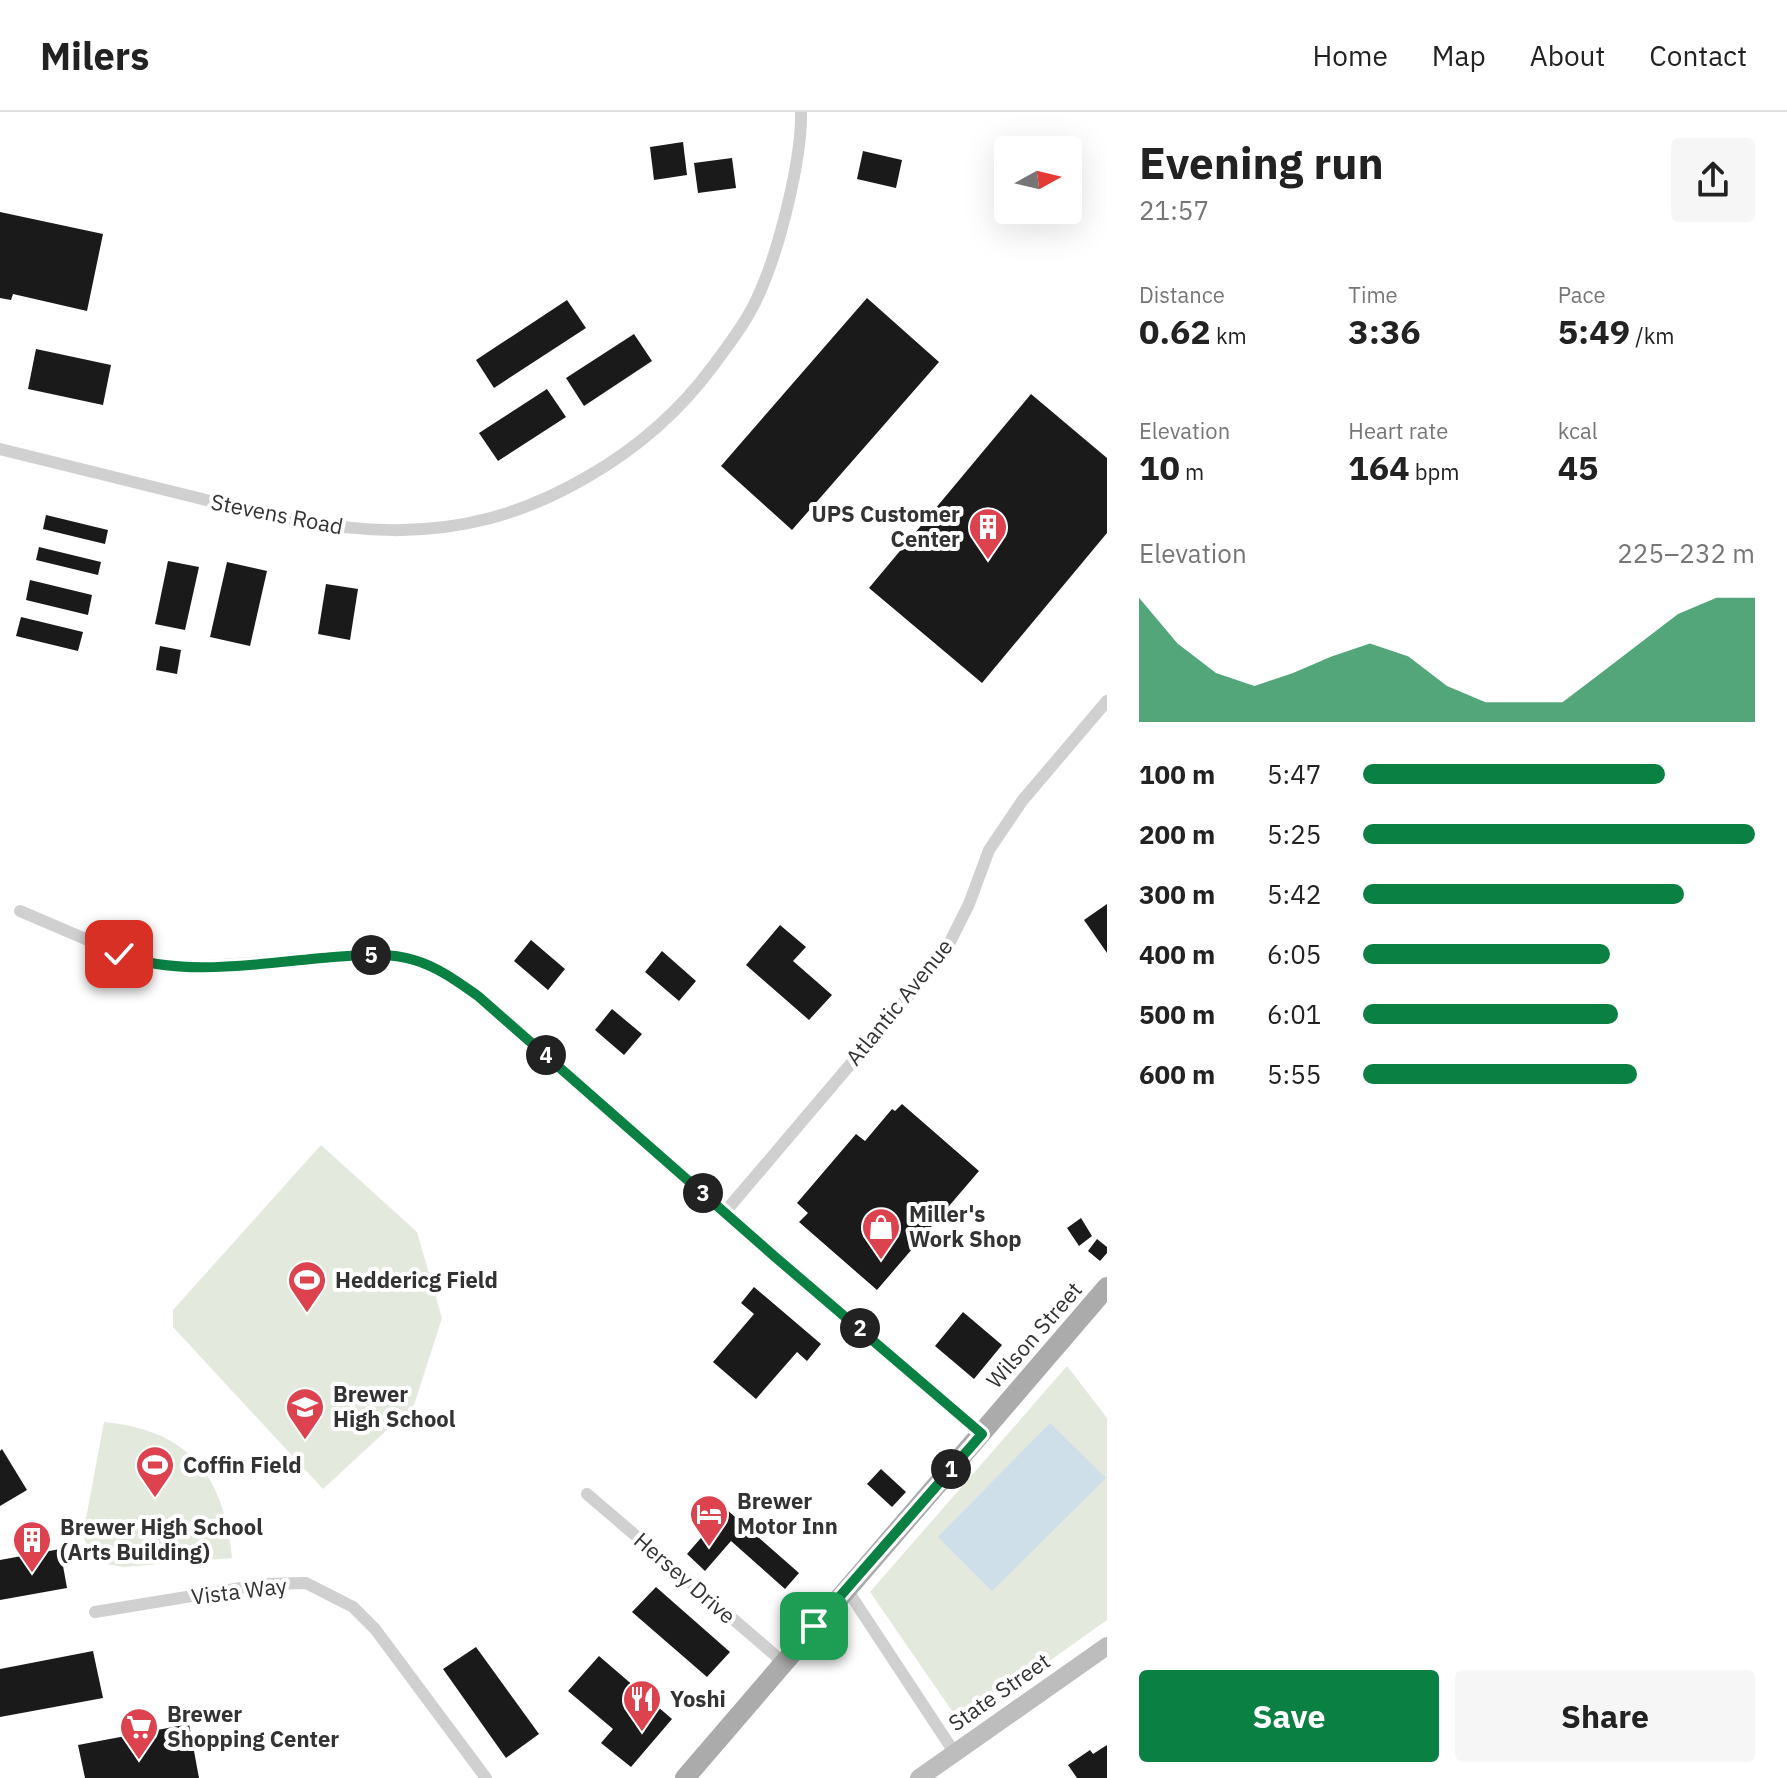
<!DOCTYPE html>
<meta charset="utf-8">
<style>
:root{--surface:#fff;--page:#f6f6f6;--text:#222;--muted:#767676;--line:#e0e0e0;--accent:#0b8043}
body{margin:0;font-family:"IBM Plex Sans",sans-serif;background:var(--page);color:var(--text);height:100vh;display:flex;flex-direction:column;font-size:30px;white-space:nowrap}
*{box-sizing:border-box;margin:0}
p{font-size:26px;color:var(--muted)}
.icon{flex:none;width:44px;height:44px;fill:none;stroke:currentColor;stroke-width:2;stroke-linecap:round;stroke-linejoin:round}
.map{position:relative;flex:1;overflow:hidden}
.side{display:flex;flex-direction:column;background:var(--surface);width:680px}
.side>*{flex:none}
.needle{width:52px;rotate:82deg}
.buttons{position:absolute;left:994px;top:24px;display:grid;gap:16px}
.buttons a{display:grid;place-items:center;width:88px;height:88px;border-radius:8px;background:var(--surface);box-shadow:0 8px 32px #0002;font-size:40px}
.pin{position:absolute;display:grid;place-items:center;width:68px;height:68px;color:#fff;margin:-34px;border-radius:16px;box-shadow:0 4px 12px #0006}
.km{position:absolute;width:40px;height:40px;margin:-20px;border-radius:50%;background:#222;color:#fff;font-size:22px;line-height:40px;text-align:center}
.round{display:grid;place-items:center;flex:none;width:84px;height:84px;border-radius:8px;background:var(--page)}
.head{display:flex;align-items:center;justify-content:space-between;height:136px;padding:0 32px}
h1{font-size:44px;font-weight:800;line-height:60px}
.metrics{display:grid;grid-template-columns:repeat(3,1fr);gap:12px;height:136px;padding:8px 32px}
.metrics div{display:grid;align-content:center}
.metrics b{font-size:34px;font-weight:800}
.metrics small{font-size:22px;font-weight:400}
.metrics p{font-size:22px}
.chart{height:224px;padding:16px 32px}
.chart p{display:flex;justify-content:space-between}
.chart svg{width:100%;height:144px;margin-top:8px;fill:var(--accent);opacity:.7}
.cta{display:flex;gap:16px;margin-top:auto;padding:16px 32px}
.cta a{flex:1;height:92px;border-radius:8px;background:var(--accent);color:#fff;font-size:32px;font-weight:800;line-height:92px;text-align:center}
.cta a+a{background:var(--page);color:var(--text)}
ul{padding:0 32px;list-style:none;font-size:26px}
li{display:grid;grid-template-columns:128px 96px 1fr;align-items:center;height:60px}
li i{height:20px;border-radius:10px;background:var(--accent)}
header{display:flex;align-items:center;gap:48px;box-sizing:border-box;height:112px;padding:0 40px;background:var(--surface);border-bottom:2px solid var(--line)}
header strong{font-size:38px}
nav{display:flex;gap:44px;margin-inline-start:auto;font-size:28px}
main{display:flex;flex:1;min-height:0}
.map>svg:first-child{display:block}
</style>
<header>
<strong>Milers</strong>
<nav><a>Home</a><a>Map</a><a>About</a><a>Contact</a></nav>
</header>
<main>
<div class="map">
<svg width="1107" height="1666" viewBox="0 0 1107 1666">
<rect width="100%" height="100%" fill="#fff"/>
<g fill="#e3e9dd">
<polygon points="321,1033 417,1120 442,1206 414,1293 323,1377 173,1215 173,1198"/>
<polygon points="1067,1254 1107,1306 1107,1508 961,1612 870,1480"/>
<path d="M 104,1310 C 190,1319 223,1362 232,1446 L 124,1455 L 100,1451 L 91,1444 L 83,1423 Z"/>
</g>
<polygon fill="#cedfea" points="1050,1311 1106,1366 992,1479 938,1425"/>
<g fill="#1a1a1a">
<polygon points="683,30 687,63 654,68 650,35"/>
<polygon points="863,39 902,48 896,76 857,67"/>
<polygon points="732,46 736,76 698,81 694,51"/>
<polygon points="0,100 103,122 87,199 13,182 11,188 0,186"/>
<polygon points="867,186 939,250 792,418 721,354"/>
<polygon points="567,188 586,216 494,276 476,248"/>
<polygon points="634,222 652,249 584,294 566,266"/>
<polygon points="36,237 111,253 103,293 28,277"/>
<polygon points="547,277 566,305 498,349 479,321"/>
<polygon points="1031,282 1107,346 1107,421 982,571 869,476"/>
<polygon points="46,403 108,418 105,432 43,417"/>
<polygon points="39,435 101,450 98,463 36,448"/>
<polygon points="168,449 199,455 185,518 155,512"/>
<polygon points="227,450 267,459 250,534 210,525"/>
<polygon points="30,468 92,483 88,503 26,488"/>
<polygon points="326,472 358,477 350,528 318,522"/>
<polygon points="21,505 83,520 78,539 16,524"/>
<polygon points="160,534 181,538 177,562 156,558"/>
<polygon points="1107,792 1107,841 1084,808"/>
<polygon points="780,813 806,835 793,849 832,883 809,908 746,853"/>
<polygon points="531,828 565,857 548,878 514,849"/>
<polygon points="662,839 696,869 679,889 645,860"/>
<polygon points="612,897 642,922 624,943 595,918"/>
<polygon points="902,992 979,1059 877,1178 799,1110 808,1101 797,1091 856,1022 865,1029 892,997 895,999"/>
<polygon points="1081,1106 1092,1124 1079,1134 1067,1116"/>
<polygon points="1097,1127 1107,1135 1107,1141 1100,1149 1088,1139"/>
<polygon points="754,1175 821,1232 807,1249 797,1240 756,1287 713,1250 754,1202 741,1191"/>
<polygon points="963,1200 1002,1233 974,1267 935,1234"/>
<polygon points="2,1337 27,1378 0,1394 0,1339"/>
<polygon points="881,1357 906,1380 892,1395 867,1372"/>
<polygon points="726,1397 799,1461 785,1477 731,1429 705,1459 687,1442"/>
<polygon points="60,1437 67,1476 0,1488 0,1448"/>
<polygon points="656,1475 730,1540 707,1565 632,1500"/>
<polygon points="476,1535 539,1622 506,1646 443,1557"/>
<polygon points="93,1539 103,1586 0,1605 0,1557"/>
<polygon points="599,1544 672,1607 631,1655 601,1631 613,1617 568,1579"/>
<polygon points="189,1612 199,1666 85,1666 78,1633"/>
<polygon points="1107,1633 1107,1666 1077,1666 1068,1653 1090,1638 1093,1642"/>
</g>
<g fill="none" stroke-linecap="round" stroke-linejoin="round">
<g stroke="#d0d0d0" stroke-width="12">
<path d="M 0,337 C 65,353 129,369 194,385 C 337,421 452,444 587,365 C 636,337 679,300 713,254 C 729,232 748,208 759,182 C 779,138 802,48 801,0"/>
<polyline points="20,799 144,852 178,856 380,842 413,848 445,861 478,884 982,1322"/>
<polyline points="725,1100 944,842 969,792 989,738 1022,689 1107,589"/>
<polyline points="587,1382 783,1550"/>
<polyline points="846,1476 954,1640"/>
<polyline points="95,1500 265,1472 306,1471 353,1495 375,1517 486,1666"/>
</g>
<polyline stroke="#bdbdbd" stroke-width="18" points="919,1666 1107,1534"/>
<polyline stroke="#ababab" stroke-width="20" points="685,1666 1107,1175"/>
</g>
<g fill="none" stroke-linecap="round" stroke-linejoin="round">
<g stroke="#fff" stroke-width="16">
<path id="route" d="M 119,842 C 183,867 267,850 334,845 C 361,843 388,840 414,848 C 438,855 458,870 478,884 L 774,1144 L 982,1322 L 814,1514"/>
</g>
<use href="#route" stroke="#0b8043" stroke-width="10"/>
</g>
<defs>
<g id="building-pin" transform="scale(2)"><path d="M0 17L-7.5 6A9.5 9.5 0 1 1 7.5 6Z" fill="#dc434e" stroke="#fff"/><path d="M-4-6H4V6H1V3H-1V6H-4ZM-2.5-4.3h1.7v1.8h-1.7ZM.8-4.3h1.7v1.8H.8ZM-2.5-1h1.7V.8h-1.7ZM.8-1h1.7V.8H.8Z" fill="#fff"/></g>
<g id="shop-pin" transform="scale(2)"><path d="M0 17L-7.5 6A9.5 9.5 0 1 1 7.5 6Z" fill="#dc434e" stroke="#fff"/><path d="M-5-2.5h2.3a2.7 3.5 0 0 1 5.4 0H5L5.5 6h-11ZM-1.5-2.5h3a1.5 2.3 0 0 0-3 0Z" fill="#fff"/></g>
<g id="stadium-pin" transform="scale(2)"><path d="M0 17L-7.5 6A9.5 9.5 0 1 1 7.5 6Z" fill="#dc434e" stroke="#fff"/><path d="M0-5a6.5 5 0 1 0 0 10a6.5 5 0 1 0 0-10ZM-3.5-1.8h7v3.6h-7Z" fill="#fff"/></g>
<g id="school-pin" transform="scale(2)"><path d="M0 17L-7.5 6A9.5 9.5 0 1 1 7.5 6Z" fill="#dc434e" stroke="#fff"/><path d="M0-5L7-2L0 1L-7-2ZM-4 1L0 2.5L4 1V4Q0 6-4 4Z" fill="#fff"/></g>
<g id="hotel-pin" transform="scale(2)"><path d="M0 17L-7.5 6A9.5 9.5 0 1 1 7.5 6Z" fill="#dc434e" stroke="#fff"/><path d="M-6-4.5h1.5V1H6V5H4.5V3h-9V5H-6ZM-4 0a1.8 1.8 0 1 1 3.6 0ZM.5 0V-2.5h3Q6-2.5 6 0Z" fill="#fff"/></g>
<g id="restaurant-pin" transform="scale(2)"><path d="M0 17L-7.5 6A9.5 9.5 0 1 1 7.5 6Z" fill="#dc434e" stroke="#fff"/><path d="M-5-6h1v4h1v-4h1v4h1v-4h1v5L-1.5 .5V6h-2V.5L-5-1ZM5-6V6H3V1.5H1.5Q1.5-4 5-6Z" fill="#fff"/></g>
<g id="supermarket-pin" transform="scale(2)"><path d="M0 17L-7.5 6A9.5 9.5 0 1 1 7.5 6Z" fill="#dc434e" stroke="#fff"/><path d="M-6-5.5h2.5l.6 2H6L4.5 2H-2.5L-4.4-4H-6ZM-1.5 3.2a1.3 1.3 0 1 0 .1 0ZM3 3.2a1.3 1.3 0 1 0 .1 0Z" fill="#fff"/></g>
</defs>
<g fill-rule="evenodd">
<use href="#building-pin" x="988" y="415"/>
<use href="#shop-pin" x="881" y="1115"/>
<use href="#stadium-pin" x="307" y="1168"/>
<use href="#school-pin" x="305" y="1295"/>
<use href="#stadium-pin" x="155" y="1353"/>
<use href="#hotel-pin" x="709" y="1402"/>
<use href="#building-pin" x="32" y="1428"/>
<use href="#restaurant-pin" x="642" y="1587"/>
<use href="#supermarket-pin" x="139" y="1615"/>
</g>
<g text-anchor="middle" stroke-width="8" stroke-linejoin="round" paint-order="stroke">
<g font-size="22" fill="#333" stroke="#fff">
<text transform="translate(277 402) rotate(11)" y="8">Stevens Road</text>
<text transform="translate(899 890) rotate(-51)" y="8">Atlantic Avenue</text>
<text transform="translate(1034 1223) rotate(-49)" y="8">Wilson Street</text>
<text transform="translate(685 1466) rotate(41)" y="8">Hersey Drive</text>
<text transform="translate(239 1479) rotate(-7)" y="8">Vista Way</text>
<text transform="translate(999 1580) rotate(-35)" y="8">State Street</text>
</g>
<g font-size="22" font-weight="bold" fill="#333" stroke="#fff" text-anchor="start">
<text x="960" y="410" text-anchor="end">UPS Customer<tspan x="960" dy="25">Center</tspan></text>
<text x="909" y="1110">Miller's<tspan x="909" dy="25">Work Shop</tspan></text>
<text x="335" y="1176">Heddericg Field</text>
<text x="333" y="1290">Brewer<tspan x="333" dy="25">High School</tspan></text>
<text x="183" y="1361">Coffin Field</text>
<text x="737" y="1397">Brewer<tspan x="737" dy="25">Motor Inn</tspan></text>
<text x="60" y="1423">Brewer High School<tspan x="60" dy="25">(Arts Building)</tspan></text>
<text x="670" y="1595">Yoshi</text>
<text x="167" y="1610">Brewer<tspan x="167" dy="25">Shopping Center</tspan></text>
</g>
</g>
</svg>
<div class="buttons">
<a><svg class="needle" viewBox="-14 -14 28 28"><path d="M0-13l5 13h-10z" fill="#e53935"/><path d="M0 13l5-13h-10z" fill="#767676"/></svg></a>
</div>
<div class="pin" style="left:814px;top:1514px;background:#1e9e55"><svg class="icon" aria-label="arrive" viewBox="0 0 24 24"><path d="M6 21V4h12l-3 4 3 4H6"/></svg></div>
<div class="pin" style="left:119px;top:842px;background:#d93025"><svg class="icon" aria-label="check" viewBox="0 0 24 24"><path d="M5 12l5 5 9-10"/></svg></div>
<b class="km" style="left:951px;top:1357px">1</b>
<b class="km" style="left:860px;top:1216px">2</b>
<b class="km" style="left:703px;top:1081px">3</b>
<b class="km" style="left:546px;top:943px">4</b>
<b class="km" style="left:371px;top:843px">5</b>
</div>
<section class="side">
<div class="head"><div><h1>Evening run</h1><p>21:57</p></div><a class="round"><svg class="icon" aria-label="share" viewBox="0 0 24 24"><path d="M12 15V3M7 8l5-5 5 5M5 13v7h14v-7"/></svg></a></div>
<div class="metrics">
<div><p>Distance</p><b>0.62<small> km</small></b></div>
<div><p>Time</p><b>3:36</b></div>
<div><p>Pace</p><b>5:49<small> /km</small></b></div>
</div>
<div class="metrics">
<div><p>Elevation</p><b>10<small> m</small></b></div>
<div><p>Heart rate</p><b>164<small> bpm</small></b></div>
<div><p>kcal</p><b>45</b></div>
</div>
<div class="chart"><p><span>Elevation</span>225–232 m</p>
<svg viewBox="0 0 160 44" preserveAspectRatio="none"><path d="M0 44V6L10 20L20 29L30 33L40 29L50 24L60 20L70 24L80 33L90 38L100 38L110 38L120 29L130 20L140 11L150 6L160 6V44z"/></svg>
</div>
<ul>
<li><b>100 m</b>5:47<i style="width:77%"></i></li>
<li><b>200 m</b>5:25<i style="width:100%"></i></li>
<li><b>300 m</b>5:42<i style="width:82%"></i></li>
<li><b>400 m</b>6:05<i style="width:63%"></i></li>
<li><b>500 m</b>6:01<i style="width:65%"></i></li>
<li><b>600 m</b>5:55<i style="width:70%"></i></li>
</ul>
<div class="cta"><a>Save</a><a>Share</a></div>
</section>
</main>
